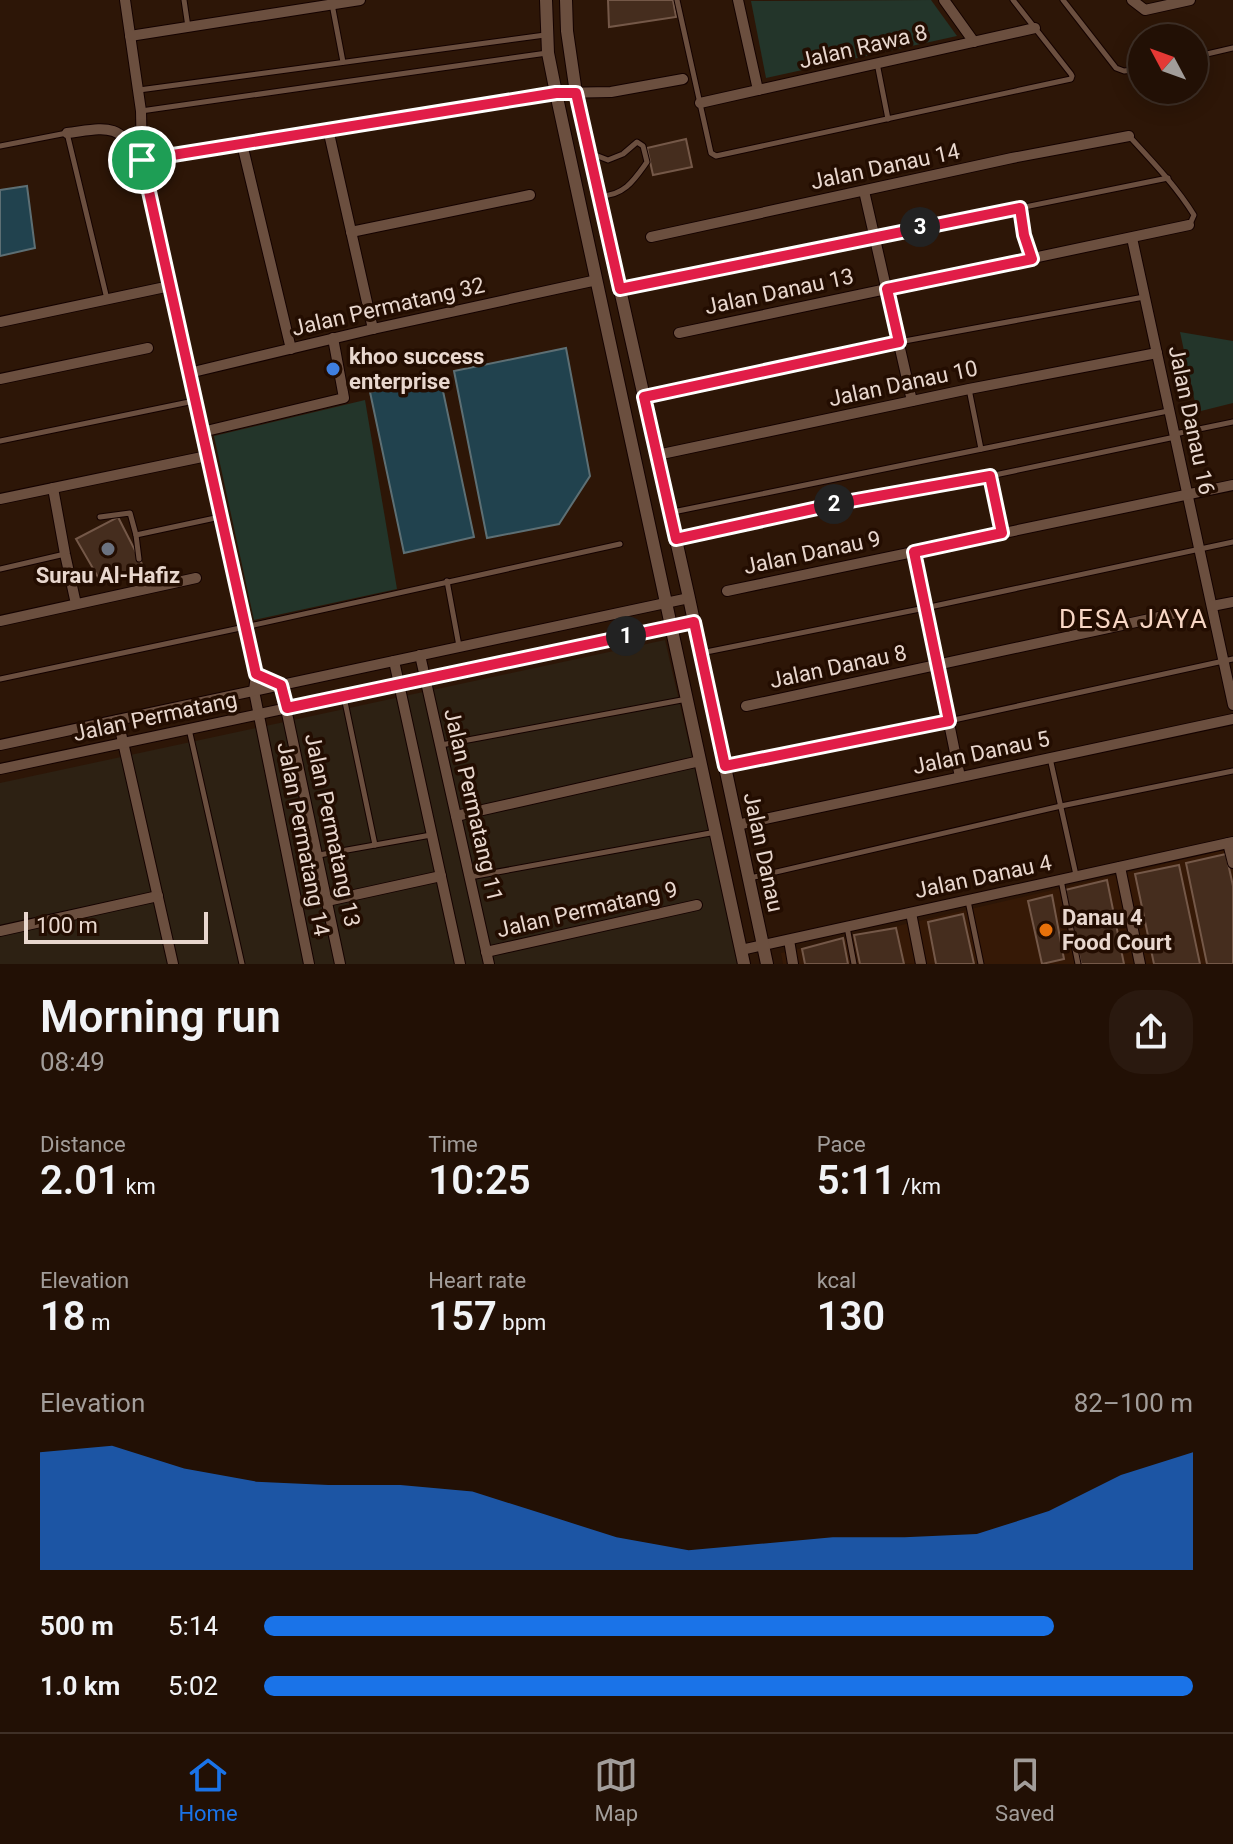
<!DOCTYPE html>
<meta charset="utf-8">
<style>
:root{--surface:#221005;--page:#2a190f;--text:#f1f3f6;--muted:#a29d9a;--line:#3f3027;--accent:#1a73e8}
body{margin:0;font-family:Roboto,sans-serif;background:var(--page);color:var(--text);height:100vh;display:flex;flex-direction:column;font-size:30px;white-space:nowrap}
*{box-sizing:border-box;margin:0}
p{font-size:26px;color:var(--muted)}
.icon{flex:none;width:44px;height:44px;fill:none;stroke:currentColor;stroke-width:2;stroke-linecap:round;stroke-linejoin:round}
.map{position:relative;height:964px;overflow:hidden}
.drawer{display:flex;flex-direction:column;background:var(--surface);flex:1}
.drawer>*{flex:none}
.needle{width:52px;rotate:311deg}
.tools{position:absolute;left:1128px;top:24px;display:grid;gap:16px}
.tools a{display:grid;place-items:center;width:80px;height:80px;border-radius:50%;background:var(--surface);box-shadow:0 4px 20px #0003,0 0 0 2px var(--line);font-size:40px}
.scale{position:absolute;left:24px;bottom:20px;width:184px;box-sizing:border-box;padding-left:8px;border:4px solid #e8d7ce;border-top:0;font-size:22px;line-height:28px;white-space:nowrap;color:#e8d7ce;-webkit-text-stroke:6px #230d01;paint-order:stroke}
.pin{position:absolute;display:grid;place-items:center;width:68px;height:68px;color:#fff;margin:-34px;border:4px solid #fff;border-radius:50%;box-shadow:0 2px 8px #0007}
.km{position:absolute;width:40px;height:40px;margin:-20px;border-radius:50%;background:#222;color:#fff;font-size:22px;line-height:40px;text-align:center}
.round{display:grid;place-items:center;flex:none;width:84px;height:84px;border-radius:32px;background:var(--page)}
.head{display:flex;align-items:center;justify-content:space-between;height:136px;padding:0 40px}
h1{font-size:44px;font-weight:600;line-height:60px}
.stats{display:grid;grid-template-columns:repeat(3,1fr);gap:12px;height:136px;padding:8px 40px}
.stats div{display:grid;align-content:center}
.stats b{font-size:40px;font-weight:600}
.stats small{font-size:22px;font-weight:400}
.stats p{font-size:22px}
.chart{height:224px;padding:16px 40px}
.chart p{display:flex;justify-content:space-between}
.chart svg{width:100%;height:144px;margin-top:8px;fill:var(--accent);opacity:.7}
ul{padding:0 40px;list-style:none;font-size:26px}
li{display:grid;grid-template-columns:128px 96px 1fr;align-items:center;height:60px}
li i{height:20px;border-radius:10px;background:var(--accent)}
.tabs{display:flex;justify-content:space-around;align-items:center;height:112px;border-top:2px solid var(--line);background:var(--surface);font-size:22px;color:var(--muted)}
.tabs a{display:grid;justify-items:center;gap:4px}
.tabs .selected{color:var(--accent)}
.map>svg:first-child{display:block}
</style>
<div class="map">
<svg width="1233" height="964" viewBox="0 0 1233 964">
<rect width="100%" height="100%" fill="#2d1607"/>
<polygon fill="#361906" points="1233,848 1233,964 783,964 781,953"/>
<polygon fill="#2d2113" points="665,640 740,964 0,964 0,783"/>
<g fill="#23352a">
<polygon points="931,0 957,36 766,78 751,1"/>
<polygon points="1180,332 1233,341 1233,403 1197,412"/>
<polygon points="365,400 397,589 254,620 214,436"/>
</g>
<g fill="#21424e" stroke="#5d6f74" stroke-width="2">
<polygon points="27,186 35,248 0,256 0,190"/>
<polygon points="566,348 590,476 559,524 487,538 454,371"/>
<polygon points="440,377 474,537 404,553 370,392"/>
</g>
<g fill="#452d1e" stroke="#745848" stroke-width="2">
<polygon points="608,0 673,0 676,17 609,27"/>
<polygon points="686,139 692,167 653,175 647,148"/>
<polygon points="118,517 143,566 102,584 76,539"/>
<polygon points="1226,854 1233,886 1233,964 1207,964 1186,863"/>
<polygon points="1179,865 1200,964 1154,964 1135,874"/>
<polygon points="1107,880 1124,964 1081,964 1065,890"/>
<polygon points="1052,895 1064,959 1042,964 1028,901"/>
<polygon points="963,914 974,964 936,964 928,922"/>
<polygon points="896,928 904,964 860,964 854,935"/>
<polygon points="843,938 848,964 805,964 802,949"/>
</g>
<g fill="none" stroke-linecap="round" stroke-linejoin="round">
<g stroke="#140200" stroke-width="7">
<g id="service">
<polyline points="184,0 188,27"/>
<polyline points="677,0 711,153 716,156 1071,79 1072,76 1071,74 1013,0"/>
<polyline points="1063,0 1116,68 1124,71 1142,69"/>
<polyline points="332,4 343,62"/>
<polyline points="1194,57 1233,48"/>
<polyline points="877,63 888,119"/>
<polyline points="139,90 545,35"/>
<polyline points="141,111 547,53"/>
<path d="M 1129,136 C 1152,161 1176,186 1194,215 L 1190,224"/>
<polyline points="0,146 67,133 107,299"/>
<path d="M 590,153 L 608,160 L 623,154 L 637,142 L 643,146 L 647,162 C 634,180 625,195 601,196"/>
<polyline points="1020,208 1024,235 1031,258"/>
<polyline points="620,289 1168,178"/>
<polyline points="969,389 981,449"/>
<polyline points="644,397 899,342 1144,297"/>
<polyline points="1175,434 1233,422"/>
<polyline points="0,441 194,401"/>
<polyline points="990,476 1002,533"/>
<polyline points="673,512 1168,411"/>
<polyline points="100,517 130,513 136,535 220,517"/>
<polyline points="136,535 139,559"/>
<polyline points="677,539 845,502 990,476 1175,437"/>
<polyline points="0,569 65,554"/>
<polyline points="447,581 459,646"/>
<polyline points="701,653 925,608 1233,542"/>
<polyline points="0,679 245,627 620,544"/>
<polyline points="344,697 375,845"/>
<polyline points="189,729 242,964"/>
<polyline points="441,745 687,699"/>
<polyline points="1050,758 1076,875"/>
<polyline points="725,766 949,721 1233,659"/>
<polyline points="319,855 431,835"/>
<polyline points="470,877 716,832"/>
<polyline points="750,878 1061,806 1233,771"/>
<polyline points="1061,880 1078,964"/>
<polyline points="968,901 981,964"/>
<polyline points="847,927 854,964"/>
</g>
</g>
<g stroke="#140200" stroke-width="12">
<g id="minor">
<polyline points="125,0 141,111 142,160 256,674 254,691 309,964"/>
<polyline points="738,0 758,90"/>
<polyline points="944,0 974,42"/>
<polyline points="1132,0 1145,10 1190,0"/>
<polyline points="130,36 360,0"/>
<polyline points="700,103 1035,28"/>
<polyline points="328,129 373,329"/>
<path d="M 67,133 C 107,128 117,122 141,158"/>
<polyline points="242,144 291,349"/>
<polyline points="142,160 556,93 611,92 683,79"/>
<polyline points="864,191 912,401"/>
<polyline points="351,232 530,195"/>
<polyline points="651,237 1012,158 1129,136"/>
<polyline points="1132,238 1233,705"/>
<polyline points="0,322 170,286"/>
<polyline points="679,333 1189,225"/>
<polyline points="189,373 373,329 597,280"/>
<polyline points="0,379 148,348"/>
<polyline points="202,432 344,398 333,338"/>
<polyline points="657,455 969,389 1157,353"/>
<polyline points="53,488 65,554 76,604"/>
<polyline points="0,499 207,456"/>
<polyline points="914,552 960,777"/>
<polyline points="727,591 1233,485"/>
<polyline points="1212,606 1233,602"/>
<polyline points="0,621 196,578"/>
<polyline points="420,655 489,964"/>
<polyline points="394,661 460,964"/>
<polyline points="281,685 340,964"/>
<polyline points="746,706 1173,614"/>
<polyline points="118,720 173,964"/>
<polyline points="0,745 689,598"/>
<polyline points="0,769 694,622"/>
<polyline points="456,816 700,761"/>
<polyline points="737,825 1233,719"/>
<polyline points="1228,843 1233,863"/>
<polyline points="1120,867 1140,964"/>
<polyline points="327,901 441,876"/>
<polyline points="911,913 921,964"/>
<polyline points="0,931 158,896"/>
<polyline points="789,940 793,964"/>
<polyline points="741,950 1233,842"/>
<polyline points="486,952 697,905"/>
</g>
</g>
<g stroke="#140200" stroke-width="14">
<g id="tertiary">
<polyline points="546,0 548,53 556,93 744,964"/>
<polyline points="566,0 567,31 576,93 689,598 767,964"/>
</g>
</g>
<use href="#service" stroke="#6b4f3f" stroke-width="5"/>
<use href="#minor" stroke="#6b4f3f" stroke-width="10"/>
<use href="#tertiary" stroke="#6b4f3f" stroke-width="12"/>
</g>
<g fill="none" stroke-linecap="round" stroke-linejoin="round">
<g stroke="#fff" stroke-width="16">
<polygon id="route" points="556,93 576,93 620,289 1020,208 1024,235 1032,259 887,289 899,342 644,397 676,539 845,502 990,476 1002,533 914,552 949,721 725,766 694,622 287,708 281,685 256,674 142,160"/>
</g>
<use href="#route" stroke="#e11d48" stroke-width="10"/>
</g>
<circle fill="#3f7fe0" stroke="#230d01" stroke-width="3" cx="333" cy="369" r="8"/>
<circle fill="#6b7280" stroke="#230d01" stroke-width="3" cx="108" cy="549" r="8"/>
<circle fill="#e8710a" stroke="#230d01" stroke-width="3" cx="1046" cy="930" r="8"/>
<g text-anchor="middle" stroke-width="7" stroke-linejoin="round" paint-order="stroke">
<g font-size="22" fill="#e8d7ce" stroke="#230d01">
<text transform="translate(863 46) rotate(-13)" y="8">Jalan Rawa 8</text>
<text transform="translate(885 166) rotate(-12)" y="8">Jalan Danau 14</text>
<text transform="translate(779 291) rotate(-12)" y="8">Jalan Danau 13</text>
<text transform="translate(388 306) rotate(-13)" y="8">Jalan Permatang 32</text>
<text transform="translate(903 383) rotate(-12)" y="8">Jalan Danau 10</text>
<text transform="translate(1192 420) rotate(78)" y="8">Jalan Danau 16</text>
<text transform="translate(812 552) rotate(-12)" y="8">Jalan Danau 9</text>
<text transform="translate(838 666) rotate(-12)" y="8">Jalan Danau 8</text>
<text transform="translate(155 716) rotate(-12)" y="8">Jalan Permatang</text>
<text transform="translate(981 752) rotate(-12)" y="8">Jalan Danau 5</text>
<text transform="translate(474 805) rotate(77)" y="8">Jalan Permatang 11</text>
<text transform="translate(333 830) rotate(78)" y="8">Jalan Permatang 13</text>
<text transform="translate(304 839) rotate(79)" y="8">Jalan Permatang 14</text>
<text transform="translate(764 852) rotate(78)" y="8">Jalan Danau</text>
<text transform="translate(983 876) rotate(-12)" y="8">Jalan Danau 4</text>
<text transform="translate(587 909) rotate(-13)" y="8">Jalan Permatang 9</text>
</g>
<g font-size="22" font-weight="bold" fill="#e8d7ce" stroke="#230d01" text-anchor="start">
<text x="349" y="364">khoo success<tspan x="349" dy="25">enterprise</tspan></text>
<text x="108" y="583" text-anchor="middle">Surau Al-Hafiz</text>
<text x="1062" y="925">Danau 4<tspan x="1062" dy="25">Food Court</tspan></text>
</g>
<g font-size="26" letter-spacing="2" fill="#f7d6c4" stroke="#230d01">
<text x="1134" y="628">DESA JAYA</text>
</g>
</g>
</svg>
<div class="tools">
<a><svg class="needle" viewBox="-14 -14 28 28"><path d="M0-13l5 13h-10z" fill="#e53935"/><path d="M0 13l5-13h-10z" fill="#a29d9a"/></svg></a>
</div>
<div class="scale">100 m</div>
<div class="pin" style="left:142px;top:160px;background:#1e9e55"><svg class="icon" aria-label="arrive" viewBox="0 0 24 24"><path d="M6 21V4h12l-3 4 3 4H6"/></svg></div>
<b class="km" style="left:626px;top:636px">1</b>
<b class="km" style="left:834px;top:504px">2</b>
<b class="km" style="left:920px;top:227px">3</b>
</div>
<section class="drawer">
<div class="head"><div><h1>Morning run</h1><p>08:49</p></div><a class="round"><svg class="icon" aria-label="share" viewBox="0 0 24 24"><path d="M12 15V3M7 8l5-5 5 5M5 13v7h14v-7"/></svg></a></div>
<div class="stats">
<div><p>Distance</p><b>2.01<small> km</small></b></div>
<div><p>Time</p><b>10:25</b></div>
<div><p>Pace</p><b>5:11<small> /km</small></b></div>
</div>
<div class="stats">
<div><p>Elevation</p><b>18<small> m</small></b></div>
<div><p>Heart rate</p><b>157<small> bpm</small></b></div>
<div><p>kcal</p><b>130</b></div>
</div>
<div class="chart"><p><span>Elevation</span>82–100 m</p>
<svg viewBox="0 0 160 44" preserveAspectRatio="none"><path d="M0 44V8L10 6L20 13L30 17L40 18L50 18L60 20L70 27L80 34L90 38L100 36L110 34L120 34L130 33L140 26L150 15L160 8V44z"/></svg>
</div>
<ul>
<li><b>500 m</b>5:14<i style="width:85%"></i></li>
<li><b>1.0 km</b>5:02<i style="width:100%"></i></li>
</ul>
</section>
<nav class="tabs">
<a class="selected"><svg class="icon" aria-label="home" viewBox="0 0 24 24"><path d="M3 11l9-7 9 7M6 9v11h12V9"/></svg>Home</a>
<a><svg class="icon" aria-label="map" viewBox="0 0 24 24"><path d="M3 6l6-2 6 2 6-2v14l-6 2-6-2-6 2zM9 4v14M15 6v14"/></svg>Map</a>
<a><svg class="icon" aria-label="saved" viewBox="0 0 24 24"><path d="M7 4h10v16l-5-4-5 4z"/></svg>Saved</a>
</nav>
